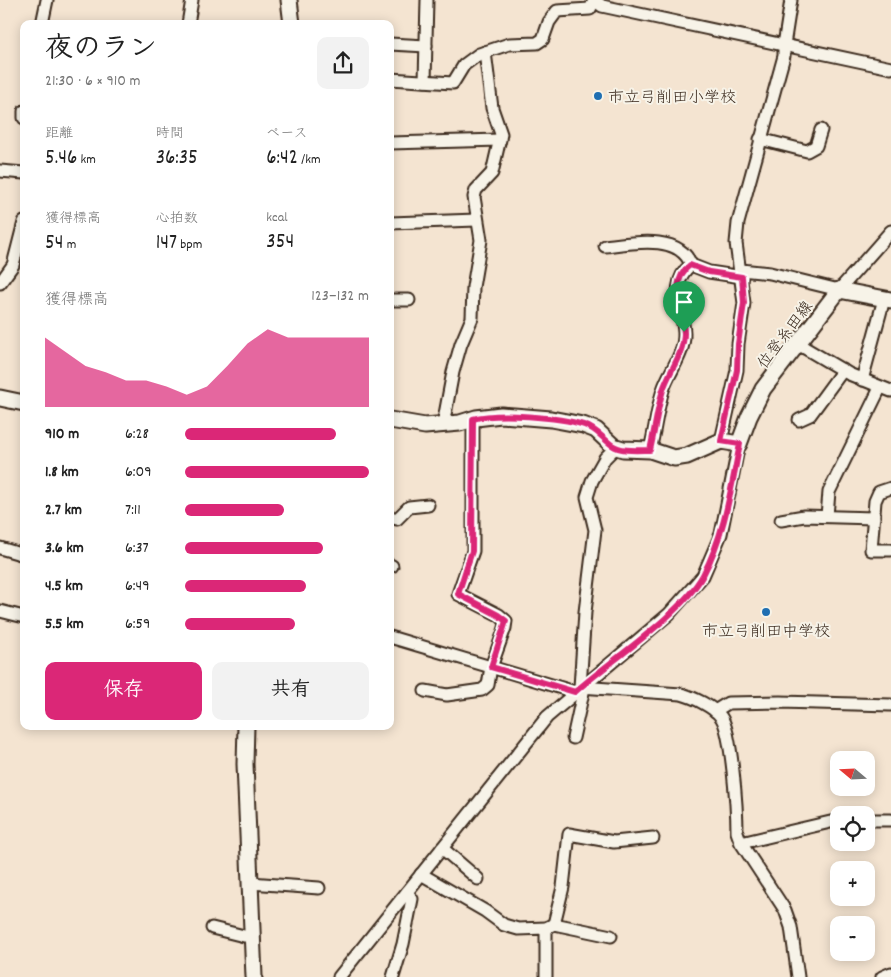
<!DOCTYPE html>
<html lang="ja">
<meta charset="utf-8">
<style>
:root{--surface:#fff;--page:#f2f2f2;--text:#222;--muted:#767676;--accent:#db2777}
body{margin:0;font-family:Dekko,"Klee One",sans-serif;background:var(--page);color:var(--text);height:100vh;display:flex;flex-direction:column;font-size:19px;white-space:nowrap}
*{box-sizing:border-box;margin:0}
p{font-size:16px;color:var(--muted)}
.icon{flex:none;width:28px;height:28px;fill:none;stroke:currentColor;stroke-width:2;stroke-linecap:round;stroke-linejoin:round}
.map{position:relative;flex:1;overflow:hidden}
.panel{position:absolute;left:20px;top:20px;width:374px;height:710px;display:flex;flex-direction:column;background:var(--surface);border-radius:10px;box-shadow:0 2px 12px #0003}
.panel>*{flex:none}
.needle{width:32px;rotate:289deg}
.buttons{position:absolute;left:830px;top:751px;display:grid;gap:10px}
.buttons a{display:grid;place-items:center;width:45px;height:45px;border-radius:10px;background:var(--surface);box-shadow:0 2px 12px #0003;font-size:25px}
.pin{position:absolute;display:grid;place-items:center;width:42px;height:42px;color:#fff;margin:-51px -21px;border-radius:50% 50% 50% 0;rotate:-45deg;box-shadow:0 0 5px #0007}
.pin .icon{rotate:45deg}
.round{display:grid;place-items:center;flex:none;width:52px;height:52px;border-radius:10px;background:var(--page)}
.head{display:flex;align-items:center;justify-content:space-between;height:85px;padding:0 25px}
h1{font-size:28px;font-weight:600;line-height:38px}
.stats{display:grid;grid-template-columns:repeat(3,1fr);gap:8px;height:85px;padding:5px 25px}
.stats div{display:grid;align-content:center}
.stats b{font-size:21px;font-weight:600}
.stats small{font-size:14px;font-weight:400}
.stats p{font-size:14px}
.chart{height:140px;padding:10px 25px}
.chart p{display:flex;justify-content:space-between}
.chart svg{width:100%;height:90px;margin-top:5px;fill:var(--accent);opacity:.7}
.action{display:flex;gap:10px;margin-top:auto;padding:10px 25px}
.action a{flex:1;height:58px;border-radius:10px;background:var(--accent);color:#fff;font-size:20px;font-weight:600;line-height:58px;text-align:center}
.action a+a{background:var(--page);color:var(--text)}
ul{padding:0 25px;list-style:none;font-size:16px}
li{display:grid;grid-template-columns:80px 60px 1fr;align-items:center;height:38px}
li i{height:12px;border-radius:6px;background:var(--accent)}
.map>svg:first-child{display:block}
</style>
<div class="map">
<svg width="891" height="977" viewBox="0 0 891 977">
<rect width="100%" height="100%" fill="#f4e4d1"/>
<filter id="ink" filterUnits="userSpaceOnUse"><feTurbulence type="fractalNoise" baseFrequency=".02" numOctaves="2"/><feDisplacementMap in="SourceGraphic" scale="10" xChannelSelector="R" yChannelSelector="G"/><feConvolveMatrix kernelMatrix="1 2 1 2 8 2 1 2 1" color-interpolation-filters="sRGB"/></filter>
<g filter="url(#ink)">
<g fill="none" stroke-linecap="round" stroke-linejoin="round">
<g stroke="#3b2a1e" stroke-width="15">
<g id="street">
<polyline points="594,0 602,6 891,68"/>
<polyline points="42,24 47,0"/>
<polyline points="188,24 192,0"/>
<polyline points="390,44 426,46"/>
<polyline points="390,79 453,83 464,65 479,54 509,44 537,43 543,39 549,22 557,11 590,9 594,1"/>
<polyline points="425,81 427,0"/>
<polyline points="24,111 24,118"/>
<polyline points="760,139 807,151 816,146 821,130"/>
<polyline points="390,143 500,140"/>
<polyline points="0,171 24,173"/>
<polyline points="390,223 477,220"/>
<path d="M 605,246 C 631,243 680,233 691,265"/>
<polyline points="741,270 770,273 839,290 891,231"/>
<polyline points="0,283 13,265 24,222"/>
<polyline points="390,300 409,300"/>
<polyline points="798,344 849,374 891,391"/>
<polyline points="862,380 884,299"/>
<polyline points="799,420 810,415 843,370"/>
<polyline points="443,425 453,372 461,344 472,318 473,287 481,240 474,197 476,190 492,173 501,134 492,108 485,52"/>
<polyline points="721,441 737,370 738,344 744,303 736,243 738,223 784,56 784,45 791,0"/>
<path d="M 650,450 C 655,430 657,409 663,390 C 669,371 685,354 684,333 C 683,309 668,282 691,265 L 709,272 L 742,277"/>
<polyline points="891,488 879,492 875,501 871,550 891,550"/>
<polyline points="827,516 829,492 880,388"/>
<polyline points="390,517 397,519 409,507 428,505"/>
<polyline points="781,520 804,516 874,518"/>
<polyline points="0,548 24,555"/>
<polyline points="390,565 392,566"/>
<polyline points="0,611 24,617"/>
<polyline points="390,637 575,692"/>
<path d="M 580,687 L 681,694 C 693,697 714,707 721,717 C 732,732 737,811 737,832 L 741,843 L 785,910 L 791,927 L 798,977"/>
<polyline points="580,687 585,612 595,530 587,497 592,481 605,458 616,447"/>
<polyline points="425,691 447,695 482,690 488,685 491,667 505,628 506,621 499,615 458,594 473,551 473,419"/>
<polyline points="715,711 728,703 780,702 891,705"/>
<polyline points="573,738 584,688"/>
<polyline points="866,820 891,820"/>
<polyline points="741,843 839,820"/>
<polyline points="442,848 478,879"/>
<polyline points="421,874 485,911 504,925 518,929 546,928 546,977"/>
<polyline points="250,883 319,888"/>
<polyline points="554,924 563,887 569,834 614,842 653,838"/>
<polyline points="548,927 554,924 611,936"/>
<polyline points="212,928 244,936 253,936"/>
<polyline points="339,977 547,717 669,614 703,576 721,534 739,444"/>
<polyline points="393,977 403,944 412,899 407,892"/>
<polyline points="882,977 891,973"/>
</g>
</g>
<g stroke="#3b2a1e" stroke-width="19">
<g id="secondary">
<polyline points="289,0 292,24"/>
<polyline points="0,398 24,403"/>
<polyline points="390,420 425,426 460,423 476,418 501,415 551,419 583,425 596,430 613,446 623,449 650,450 674,458 687,456 721,441 739,444 749,417 763,389 839,290 891,300"/>
<polyline points="246,726 245,764 254,977"/>
</g>
</g>
<use href="#street" stroke="#f7f3e8" stroke-width="11"/>
<use href="#secondary" stroke="#f7f3e8" stroke-width="15"/>
</g>
</g>
<g fill="none" stroke-linecap="round" stroke-linejoin="round" filter="url(#ink)">
<g stroke="#fff" stroke-width="10">
<path id="route" d="M 690,265 L 709,272 L 742,277 L 744,303 L 738,344 L 737,370 L 721,441 L 740,444 C 731,488 725,534 703,575 C 681,615 611,660 575,692 L 491,667 L 506,621 L 498,615 L 458,594 L 472,551 L 473,419 C 498,412 559,417 584,425 C 597,429 602,438 612,445 C 622,452 638,450 650,450 C 655,430 657,409 663,390 C 669,371 684,354 684,333 C 683,309 668,282 690,265 Z"/>
</g>
<use href="#route" stroke="#db2777" stroke-width="6"/>
</g>
<g fill="#1f6fb2" stroke="#f7f3e8" stroke-width="2">
<circle cx="598" cy="96" r="5"/>
<circle cx="766" cy="612" r="5"/>
</g>
<g text-anchor="middle" stroke-width="4" stroke-linejoin="round" paint-order="stroke">
<g font-size="16" fill="#3b2a1e" stroke="#f7f3e8" text-anchor="start">
<text x="608" y="102">市立弓削田小学校</text>
<text x="766" y="636" text-anchor="middle">市立弓削田中学校</text>
</g>
<g font-size="16" fill="#3b2a1e" stroke="#f7f3e8">
<text transform="translate(784 334) rotate(-53)" y="6">位登糸田線</text>
</g>
</g>
</svg>
<div class="buttons">
<a><svg class="needle" viewBox="-14 -14 28 28"><path d="M0-13l5 13h-10z" fill="#e53935"/><path d="M0 13l5-13h-10z" fill="#767676"/></svg></a>
<a><svg class="icon" aria-label="locate" viewBox="0 0 24 24"><circle cx="12" cy="12" r="6"/><path d="M12 2v4M12 18v4M2 12h4M18 12h4"/></svg></a>
<a>+</a>
<a>−</a>
</div>
<div class="pin" style="left:684px;top:332px;background:#1e9e55"><svg class="icon" aria-label="arrive" viewBox="0 0 24 24"><path d="M6 21V4h12l-3 4 3 4H6"/></svg></div>
<section class="panel">
<div class="head"><div><h1>夜のラン</h1><p>21:30 · 6 × 910 m</p></div><a class="round"><svg class="icon" aria-label="share" viewBox="0 0 24 24"><path d="M12 15V3M7 8l5-5 5 5M5 13v7h14v-7"/></svg></a></div>
<div class="stats">
<div><p>距離</p><b>5.46<small> km</small></b></div>
<div><p>時間</p><b>36:35</b></div>
<div><p>ペース</p><b>6:42<small> /km</small></b></div>
</div>
<div class="stats">
<div><p>獲得標高</p><b>54<small> m</small></b></div>
<div><p>心拍数</p><b>147<small> bpm</small></b></div>
<div><p>kcal</p><b>354</b></div>
</div>
<div class="chart"><p><span>獲得標高</span>123–132 m</p>
<svg viewBox="0 0 160 44" preserveAspectRatio="none"><path d="M0 44V10L10 17L20 24L30 27L40 31L50 31L60 34L70 38L80 34L90 24L100 13L110 6L120 10L130 10L140 10L150 10L160 10V44z"/></svg>
</div>
<ul>
<li><b>910 m</b>6:28<i style="width:82%"></i></li>
<li><b>1.8 km</b>6:09<i style="width:100%"></i></li>
<li><b>2.7 km</b>7:11<i style="width:54%"></i></li>
<li><b>3.6 km</b>6:37<i style="width:75%"></i></li>
<li><b>4.5 km</b>6:49<i style="width:66%"></i></li>
<li><b>5.5 km</b>6:59<i style="width:60%"></i></li>
</ul>
<div class="action"><a>保存</a><a>共有</a></div>
</section>
</div>
